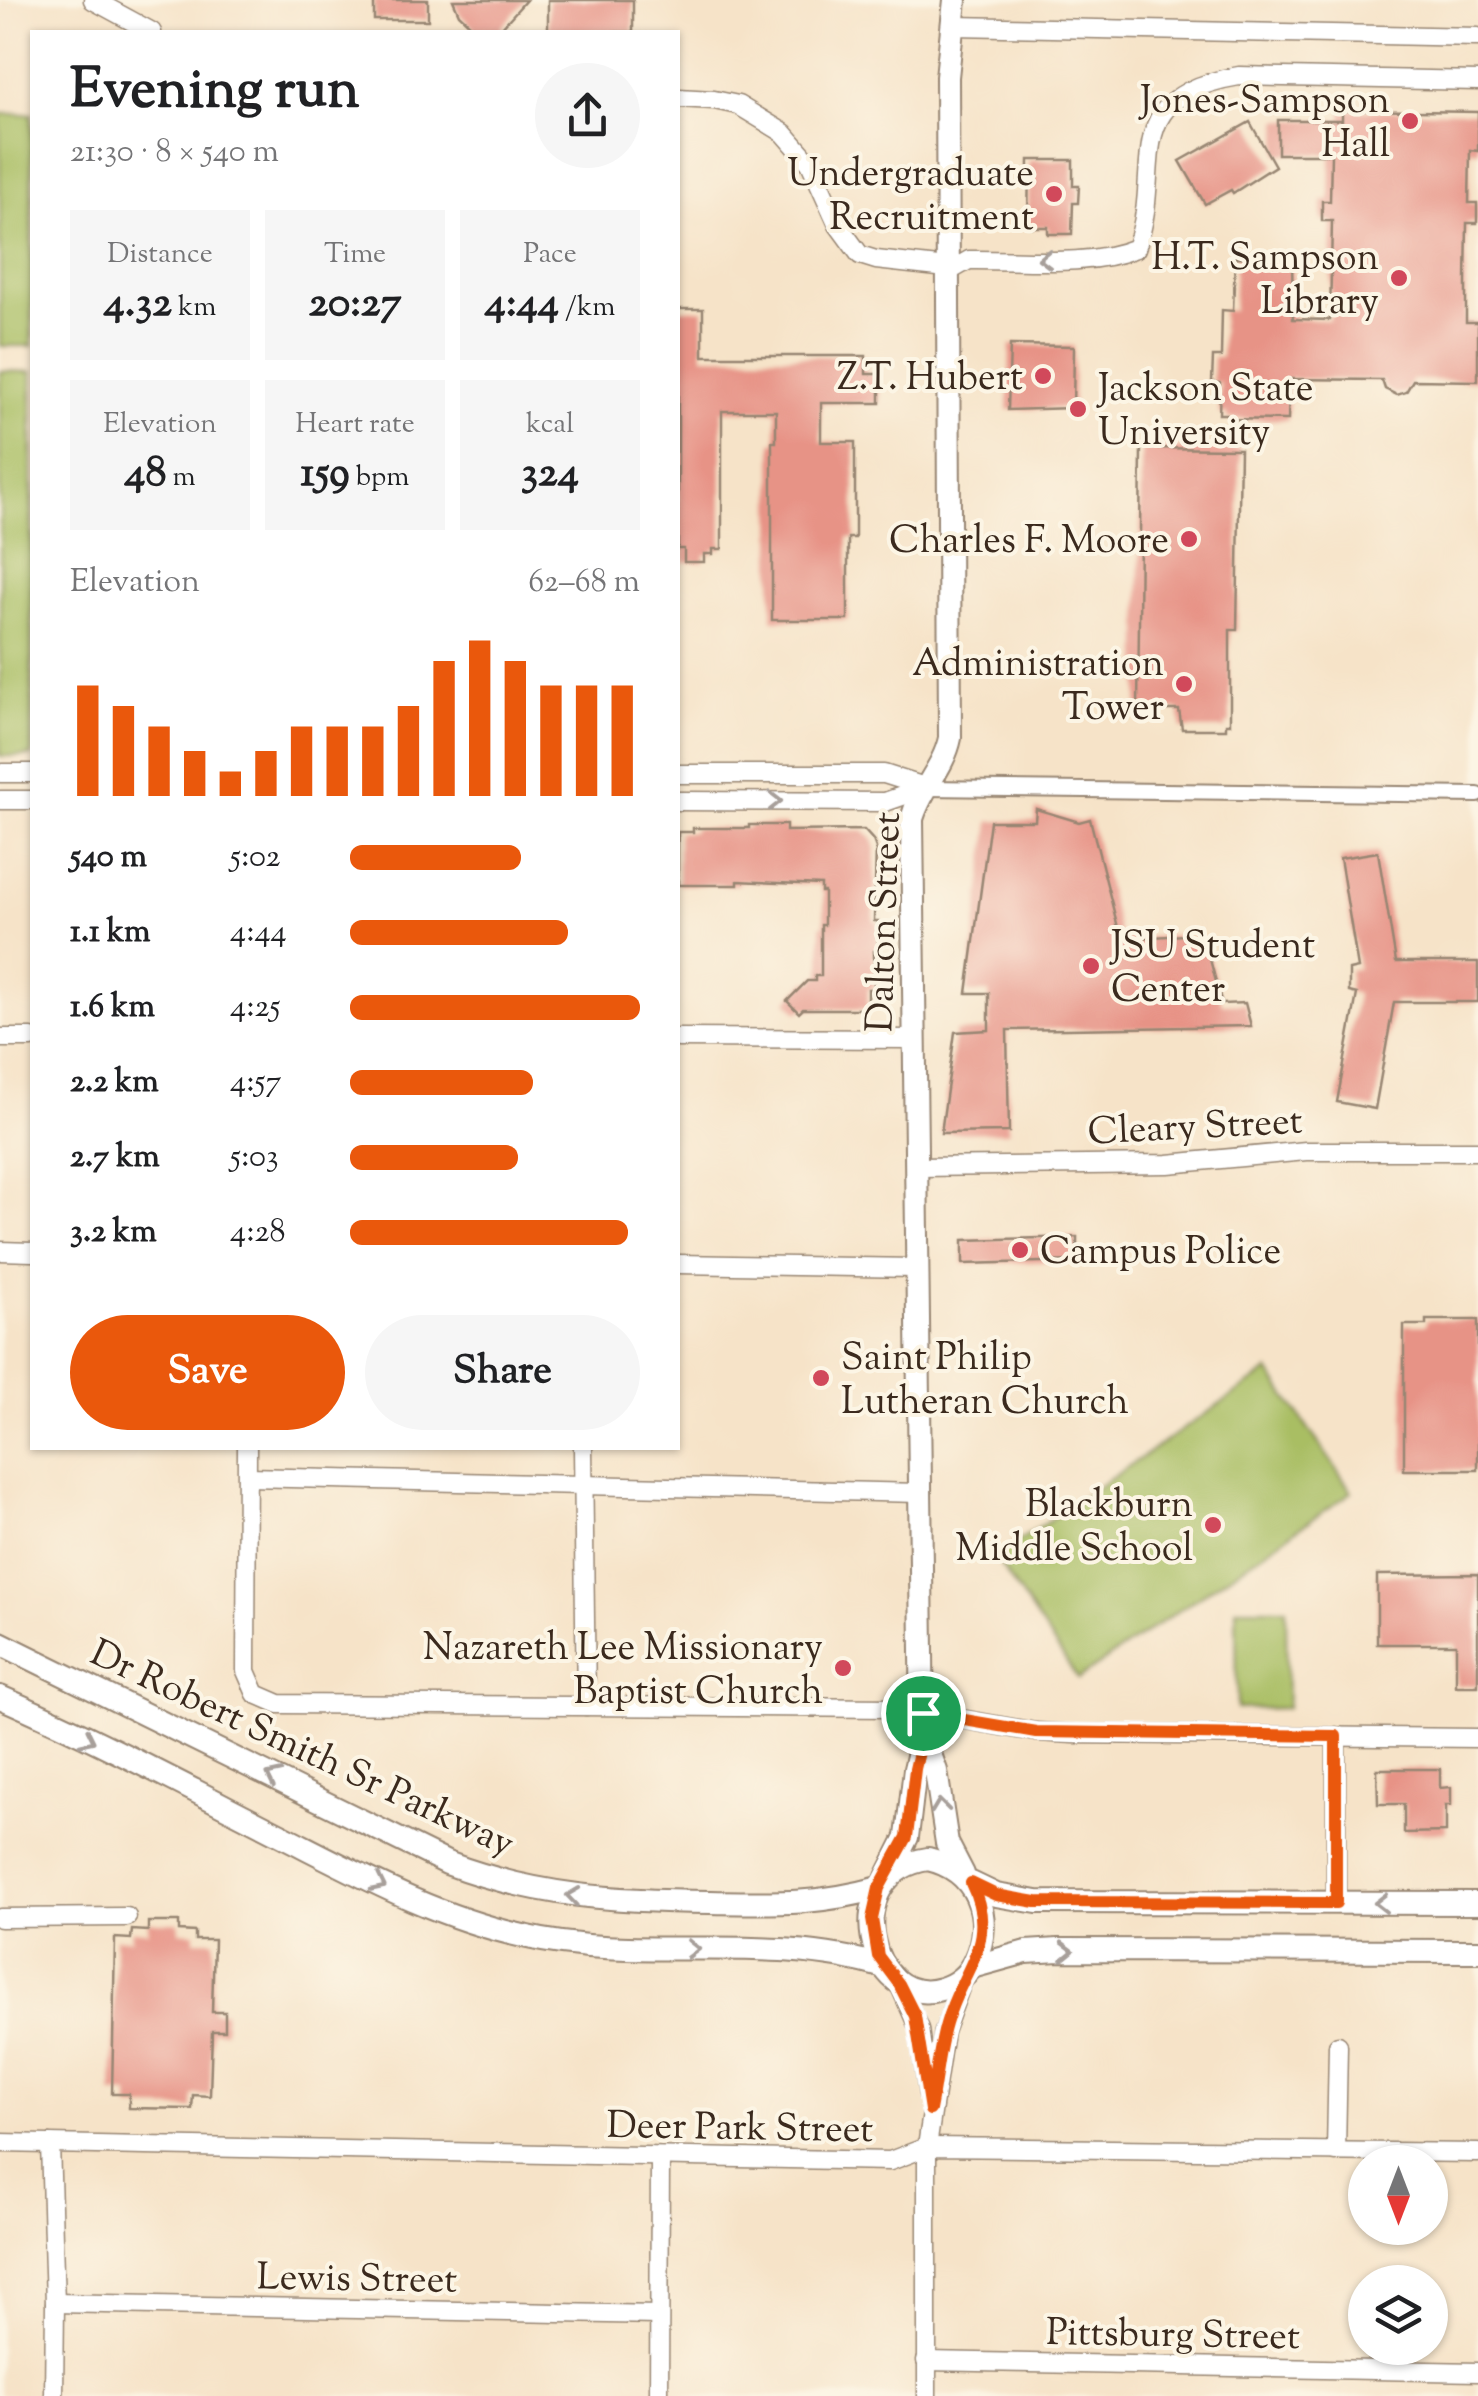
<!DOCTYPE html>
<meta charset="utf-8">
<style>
:root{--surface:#fff;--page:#f6f6f6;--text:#202124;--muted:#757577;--accent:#ea580c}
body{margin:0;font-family:"Sorts Mill Goudy",serif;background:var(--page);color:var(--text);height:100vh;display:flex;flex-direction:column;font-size:38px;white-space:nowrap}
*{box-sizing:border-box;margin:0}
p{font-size:32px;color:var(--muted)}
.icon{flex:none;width:55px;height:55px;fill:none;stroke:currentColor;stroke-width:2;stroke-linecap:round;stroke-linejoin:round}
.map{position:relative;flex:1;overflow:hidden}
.drawer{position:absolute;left:30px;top:30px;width:650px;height:1420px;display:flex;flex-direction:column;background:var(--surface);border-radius:0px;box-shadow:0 2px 8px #0004}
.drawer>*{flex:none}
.needle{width:65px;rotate:180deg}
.controls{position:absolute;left:1348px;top:2145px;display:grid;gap:20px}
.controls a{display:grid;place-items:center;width:100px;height:100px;border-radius:50%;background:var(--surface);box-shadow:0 2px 8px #0004;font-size:50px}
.pin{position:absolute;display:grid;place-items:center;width:85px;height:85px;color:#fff;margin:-42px;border:5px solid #fff;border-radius:50%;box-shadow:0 2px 10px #0007}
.round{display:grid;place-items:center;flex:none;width:105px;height:105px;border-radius:52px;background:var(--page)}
.summary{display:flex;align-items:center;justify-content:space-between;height:170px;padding:0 40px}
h1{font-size:55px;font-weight:800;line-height:75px}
.figures{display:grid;grid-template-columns:repeat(3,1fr);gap:15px;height:170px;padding:10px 40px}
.figures div{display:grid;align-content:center;border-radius:0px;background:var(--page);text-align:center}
.figures b{font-size:42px;font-weight:800}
.figures small{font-size:28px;font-weight:400}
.figures p{font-size:28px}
.chart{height:280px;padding:20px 40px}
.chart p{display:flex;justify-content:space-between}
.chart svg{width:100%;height:180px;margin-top:10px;stroke:var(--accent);stroke-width:6}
.action{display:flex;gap:20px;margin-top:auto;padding:20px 40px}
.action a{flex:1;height:115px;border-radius:60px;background:var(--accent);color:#fff;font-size:40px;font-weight:800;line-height:115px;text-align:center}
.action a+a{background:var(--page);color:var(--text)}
ul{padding:0 40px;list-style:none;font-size:32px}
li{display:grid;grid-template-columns:160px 120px 1fr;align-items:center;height:75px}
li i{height:25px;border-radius:12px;background:var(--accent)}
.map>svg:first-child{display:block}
</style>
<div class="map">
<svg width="1478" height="2396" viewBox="0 0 1478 2396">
<rect width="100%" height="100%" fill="#fcf5e5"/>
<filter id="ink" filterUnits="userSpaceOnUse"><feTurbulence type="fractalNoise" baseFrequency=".01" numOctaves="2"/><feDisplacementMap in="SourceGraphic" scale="20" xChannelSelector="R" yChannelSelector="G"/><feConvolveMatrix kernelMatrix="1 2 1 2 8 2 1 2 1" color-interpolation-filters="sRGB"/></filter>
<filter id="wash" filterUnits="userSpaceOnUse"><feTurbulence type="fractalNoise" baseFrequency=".0048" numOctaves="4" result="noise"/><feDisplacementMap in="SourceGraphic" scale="40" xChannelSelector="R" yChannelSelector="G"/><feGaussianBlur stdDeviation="2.25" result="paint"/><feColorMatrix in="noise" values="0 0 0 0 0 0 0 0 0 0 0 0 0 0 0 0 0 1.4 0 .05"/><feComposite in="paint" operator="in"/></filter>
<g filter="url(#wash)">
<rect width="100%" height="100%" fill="#f6e3c8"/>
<g fill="#a9be63" stroke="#727440" stroke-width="2.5">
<rect x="0" y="114" width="32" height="232"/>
<polygon points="0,371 32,372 32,756 0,756"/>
<polygon points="1269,1371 1352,1492 1078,1679 995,1557"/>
<polygon points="1236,1608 1286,1608 1287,1708 1237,1709"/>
</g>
<g id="blocks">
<g fill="#e79386">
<rect x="374" y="0" width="54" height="20"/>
<polygon points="453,0 526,0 502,27 502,32 474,32 474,28 459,14"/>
<rect x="548" y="0" width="85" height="32"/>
<polygon points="1350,110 1478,112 1478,151 1470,150 1469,203 1477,203 1477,223 1467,223 1466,282 1466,322 1478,322 1478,381 1413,380 1406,392 1397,395 1385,389 1382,380 1289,379 1288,420 1227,419 1227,414 1219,414 1220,383 1212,382 1213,357 1221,357 1222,310 1233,311 1235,257 1292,258 1293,319 1330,320 1332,221 1322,221 1322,201 1330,201 1331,154 1278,154 1278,120 1342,120 1342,111"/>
<polygon points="1250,122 1275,166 1233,193 1231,190 1205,204 1180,161"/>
<polygon points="1029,160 1073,160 1073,186 1079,186 1078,203 1073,203 1072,234 1048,234 1048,227 1028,227"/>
<polygon points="678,309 703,309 703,356 866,356 866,374 880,374 880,403 821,403 821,442 855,442 855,538 848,538 848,620 772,620 772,442 776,442 776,411 722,411 722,549 713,549 713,554 704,554 704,562 684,562 684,549 678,549"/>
<polygon points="1010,345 1074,346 1073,408 1008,410"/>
<polygon points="1141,448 1240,449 1237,630 1230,630 1230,724 1226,724 1226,729 1182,729 1179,710 1138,710"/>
<polygon points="1036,809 1079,822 1090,819 1121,939 1184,935 1184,938 1204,937 1222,1004 1245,1003 1251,1026 1007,1030 1009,1132 941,1133 955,1032 989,1030 989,993 967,993 990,821 1035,821"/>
<polygon points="749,825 786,825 786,831 864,830 873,840 876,848 874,921 878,921 878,951 874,951 874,989 868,989 868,1009 803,1009 799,1013 787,1001 807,981 815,981 815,976 821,976 821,925 824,925 824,892 821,892 821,885 738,881 738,885 678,885 678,832 693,832 693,828 749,828"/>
<polygon points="1378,852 1396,962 1478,962 1478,1002 1394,1002 1375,1109 1337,1102 1357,994 1349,992 1349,970 1358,968 1340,858"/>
<polygon points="1077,1237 1077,1261 963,1264 963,1240"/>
<polygon points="1426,1320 1478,1320 1478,1470 1404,1470 1404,1325 1426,1325"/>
<polygon points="1478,1574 1478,1686 1456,1686 1456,1644 1377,1644 1377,1575"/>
<polygon points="1377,1769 1440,1769 1440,1788 1451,1787 1451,1805 1446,1805 1446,1832 1404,1833 1404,1804 1378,1804"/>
<polygon points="148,1922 179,1922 179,1931 195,1932 195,1940 214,1940 212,2012 225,2012 225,2031 212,2031 210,2096 193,2095 192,2109 129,2108 129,2094 112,2094 115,1938 131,1939 132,1930 148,1931"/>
</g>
</g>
</g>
<g filter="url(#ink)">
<use href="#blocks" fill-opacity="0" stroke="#988673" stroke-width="2.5"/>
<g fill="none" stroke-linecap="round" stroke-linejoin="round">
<g stroke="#988673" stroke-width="18">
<polyline id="pedestrian" points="925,788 1478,795"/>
</g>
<g stroke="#988673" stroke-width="21">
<g id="minor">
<polyline points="93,0 152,32"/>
<polyline points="954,26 1478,37"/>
<path d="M 678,98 L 714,100 L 738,105 L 784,133 L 810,163 L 838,225 L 860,255 L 876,260 L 947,268 L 955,268 L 969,260 C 1022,259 1087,268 1136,248 C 1166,167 1114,97 1239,76 L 1478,81"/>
<polyline points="0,773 32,773"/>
<polyline points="678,774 884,774 925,787"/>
<polyline points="0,800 32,800"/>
<polyline points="678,801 885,802 925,788"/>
<polyline points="0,1038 32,1038"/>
<polyline points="678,1038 913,1039"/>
<polyline points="915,1167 1168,1164 1306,1151 1478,1151"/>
<polyline points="0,1251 32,1252"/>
<polyline points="678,1264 916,1268"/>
<polyline points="247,1448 246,1671 256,1694 279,1704 898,1708 1036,1732 1074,1734 1478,1738"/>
<polyline points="583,1448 586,1706"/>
<polyline points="248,1477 920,1493"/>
<polyline points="1336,1736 1336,1903"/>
<polyline points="0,1918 127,1917"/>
<polyline points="899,1984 919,2029 928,2094"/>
<polyline points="0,2143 890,2161 927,2147 1478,2153"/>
<polyline points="50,2144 55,2303 54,2396"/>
<polyline points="1336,2152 1338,2045"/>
<polyline points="55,2303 657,2315"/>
<polyline points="926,2361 1478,2372"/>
<polyline points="659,2396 660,2158"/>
<polyline points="927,2396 927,2147 944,2032 964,1977"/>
</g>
</g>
<g stroke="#988673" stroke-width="26">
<g id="tertiary">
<path d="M 0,1643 L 447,1863 C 537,1897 617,1901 711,1902 C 774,1903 817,1905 879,1888"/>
<path d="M 0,1697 C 95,1738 187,1787 279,1834 C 358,1874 435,1917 523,1936 C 642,1964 767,1931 884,1967"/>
<polyline points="923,1735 936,1771 947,1843 963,1874"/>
<path d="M 928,1859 C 976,1870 995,1916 975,1960 C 969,1974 956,1985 941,1989 C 869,2011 835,1873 928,1859 Z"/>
<path d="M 887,1877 L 907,1837 L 915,1769 L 923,1735 L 912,819 C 920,789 944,768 950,738 L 947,77 L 955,0"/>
<polyline points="971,1883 996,1895 1037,1902 1478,1903"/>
<polyline points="972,1967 1026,1952 1059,1950 1478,1951"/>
</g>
</g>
<use href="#pedestrian" stroke="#fff" stroke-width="14"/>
<use href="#minor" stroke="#fff" stroke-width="18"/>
<use href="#tertiary" stroke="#fff" stroke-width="22"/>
</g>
<defs><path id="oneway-chevron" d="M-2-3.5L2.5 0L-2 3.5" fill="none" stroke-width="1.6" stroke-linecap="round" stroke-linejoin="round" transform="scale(2.5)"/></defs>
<g stroke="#a79f9a">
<use href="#oneway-chevron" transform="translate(1045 259) rotate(179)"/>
<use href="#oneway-chevron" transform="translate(775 801)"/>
<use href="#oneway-chevron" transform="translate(88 1739) rotate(26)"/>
<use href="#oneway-chevron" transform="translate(273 1777) rotate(-154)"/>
<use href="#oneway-chevron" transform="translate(940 1806) rotate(-97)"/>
<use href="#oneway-chevron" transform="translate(379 1884) rotate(26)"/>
<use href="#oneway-chevron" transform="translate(573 1896) rotate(-172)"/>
<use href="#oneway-chevron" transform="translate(1381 1903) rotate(-180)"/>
<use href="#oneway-chevron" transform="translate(693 1949) rotate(1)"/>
<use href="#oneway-chevron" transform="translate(1067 1951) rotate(-1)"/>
</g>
</g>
<g fill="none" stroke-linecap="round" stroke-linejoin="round" filter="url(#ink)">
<g stroke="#fff" stroke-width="20">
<path id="route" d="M 923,1713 L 1036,1732 L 1336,1736 L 1336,1903 L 1036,1902 L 996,1895 L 971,1883 C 1000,1942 961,1969 946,2024 C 938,2051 936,2081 930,2110 L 915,2016 L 899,1984 L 878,1956 L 872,1919 L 879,1888 L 907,1837 L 915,1769 L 923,1735 Z"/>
</g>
<use href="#route" stroke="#ea580c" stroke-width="12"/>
</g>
<g fill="#d1495b" stroke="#fcf5e5" stroke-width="4">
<circle cx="1410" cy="121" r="10"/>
<circle cx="1054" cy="194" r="10"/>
<circle cx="1399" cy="278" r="10"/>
<circle cx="1043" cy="376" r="10"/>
<circle cx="1078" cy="409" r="10"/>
<circle cx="1189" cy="539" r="10"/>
<circle cx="1184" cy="684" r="10"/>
<circle cx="1091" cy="966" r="10"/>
<circle cx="1020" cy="1250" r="10"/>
<circle cx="821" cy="1378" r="10"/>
<circle cx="1213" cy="1525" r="10"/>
<circle cx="843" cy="1668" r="10"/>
</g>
<g text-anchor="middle" stroke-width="8" stroke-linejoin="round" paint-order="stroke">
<g font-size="38" fill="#3b2a1e" stroke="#fcf5e5" text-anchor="end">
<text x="1390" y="112">Jones-Sampson<tspan x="1390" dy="44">Hall</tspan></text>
<text x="1034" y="185">Undergraduate<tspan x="1034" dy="44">Recruitment</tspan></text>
<text x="1379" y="269">H.T. Sampson<tspan x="1379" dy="44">Library</tspan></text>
<text x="1023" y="389">Z.T. Hubert</text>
<text x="1098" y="400" text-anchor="start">Jackson State<tspan x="1098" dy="44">University</tspan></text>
<text x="1169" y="552">Charles F. Moore</text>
<text x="1164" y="675">Administration<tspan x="1164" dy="44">Tower</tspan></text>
<text x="1111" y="957" text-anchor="start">JSU Student<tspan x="1111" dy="44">Center</tspan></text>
<text x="1040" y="1263" text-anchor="start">Campus Police</text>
<text x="841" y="1369" text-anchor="start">Saint Philip<tspan x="841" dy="44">Lutheran Church</tspan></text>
<text x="1193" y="1516">Blackburn<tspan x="1193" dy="44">Middle School</tspan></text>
<text x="823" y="1659">Nazareth Lee Missionary<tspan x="823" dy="44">Baptist Church</tspan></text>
</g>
<g font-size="38" fill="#3b2a1e" stroke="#fcf5e5">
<text transform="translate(882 922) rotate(-88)" y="13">Dalton Street</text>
<text transform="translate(1195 1125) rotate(-3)" y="13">Cleary Street</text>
<text transform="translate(303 1747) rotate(25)" y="13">Dr Robert Smith Sr Parkway</text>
<text transform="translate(740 2126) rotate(1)" y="13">Deer Park Street</text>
<text transform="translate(357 2277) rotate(1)" y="13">Lewis Street</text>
<text transform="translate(1173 2333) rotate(1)" y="13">Pittsburg Street</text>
</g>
</g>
</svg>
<div class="controls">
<a><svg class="needle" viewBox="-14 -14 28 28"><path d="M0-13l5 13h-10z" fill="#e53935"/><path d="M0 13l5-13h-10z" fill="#757577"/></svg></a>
<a><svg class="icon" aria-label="layers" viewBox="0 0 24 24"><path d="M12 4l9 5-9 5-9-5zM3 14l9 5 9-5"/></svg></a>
</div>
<div class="pin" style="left:923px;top:1713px;background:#1e9e55"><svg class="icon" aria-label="arrive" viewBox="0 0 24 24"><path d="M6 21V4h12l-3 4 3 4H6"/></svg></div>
<section class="drawer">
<div class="summary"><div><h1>Evening run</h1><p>21:30 · 8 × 540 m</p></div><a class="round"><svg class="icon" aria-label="share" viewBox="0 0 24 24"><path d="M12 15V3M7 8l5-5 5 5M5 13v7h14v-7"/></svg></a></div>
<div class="figures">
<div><p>Distance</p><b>4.32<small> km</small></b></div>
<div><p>Time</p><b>20:27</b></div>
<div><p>Pace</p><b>4:44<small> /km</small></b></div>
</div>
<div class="figures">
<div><p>Elevation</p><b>48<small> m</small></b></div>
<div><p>Heart rate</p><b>159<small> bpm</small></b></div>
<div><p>kcal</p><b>324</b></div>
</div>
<div class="chart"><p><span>Elevation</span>62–68 m</p>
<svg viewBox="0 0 160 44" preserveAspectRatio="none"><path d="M5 44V17M15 44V22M25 44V27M35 44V33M45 44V38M55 44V33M65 44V27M75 44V27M85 44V27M95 44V22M105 44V11M115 44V6M125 44V11M135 44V17M145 44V17M155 44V17"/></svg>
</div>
<ul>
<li><b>540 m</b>5:02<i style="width:59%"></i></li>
<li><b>1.1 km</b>4:44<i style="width:75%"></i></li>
<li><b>1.6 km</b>4:25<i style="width:100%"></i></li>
<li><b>2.2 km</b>4:57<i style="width:63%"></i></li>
<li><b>2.7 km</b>5:03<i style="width:58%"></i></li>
<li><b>3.2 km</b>4:28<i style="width:96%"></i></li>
</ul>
<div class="action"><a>Save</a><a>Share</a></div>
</section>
</div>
